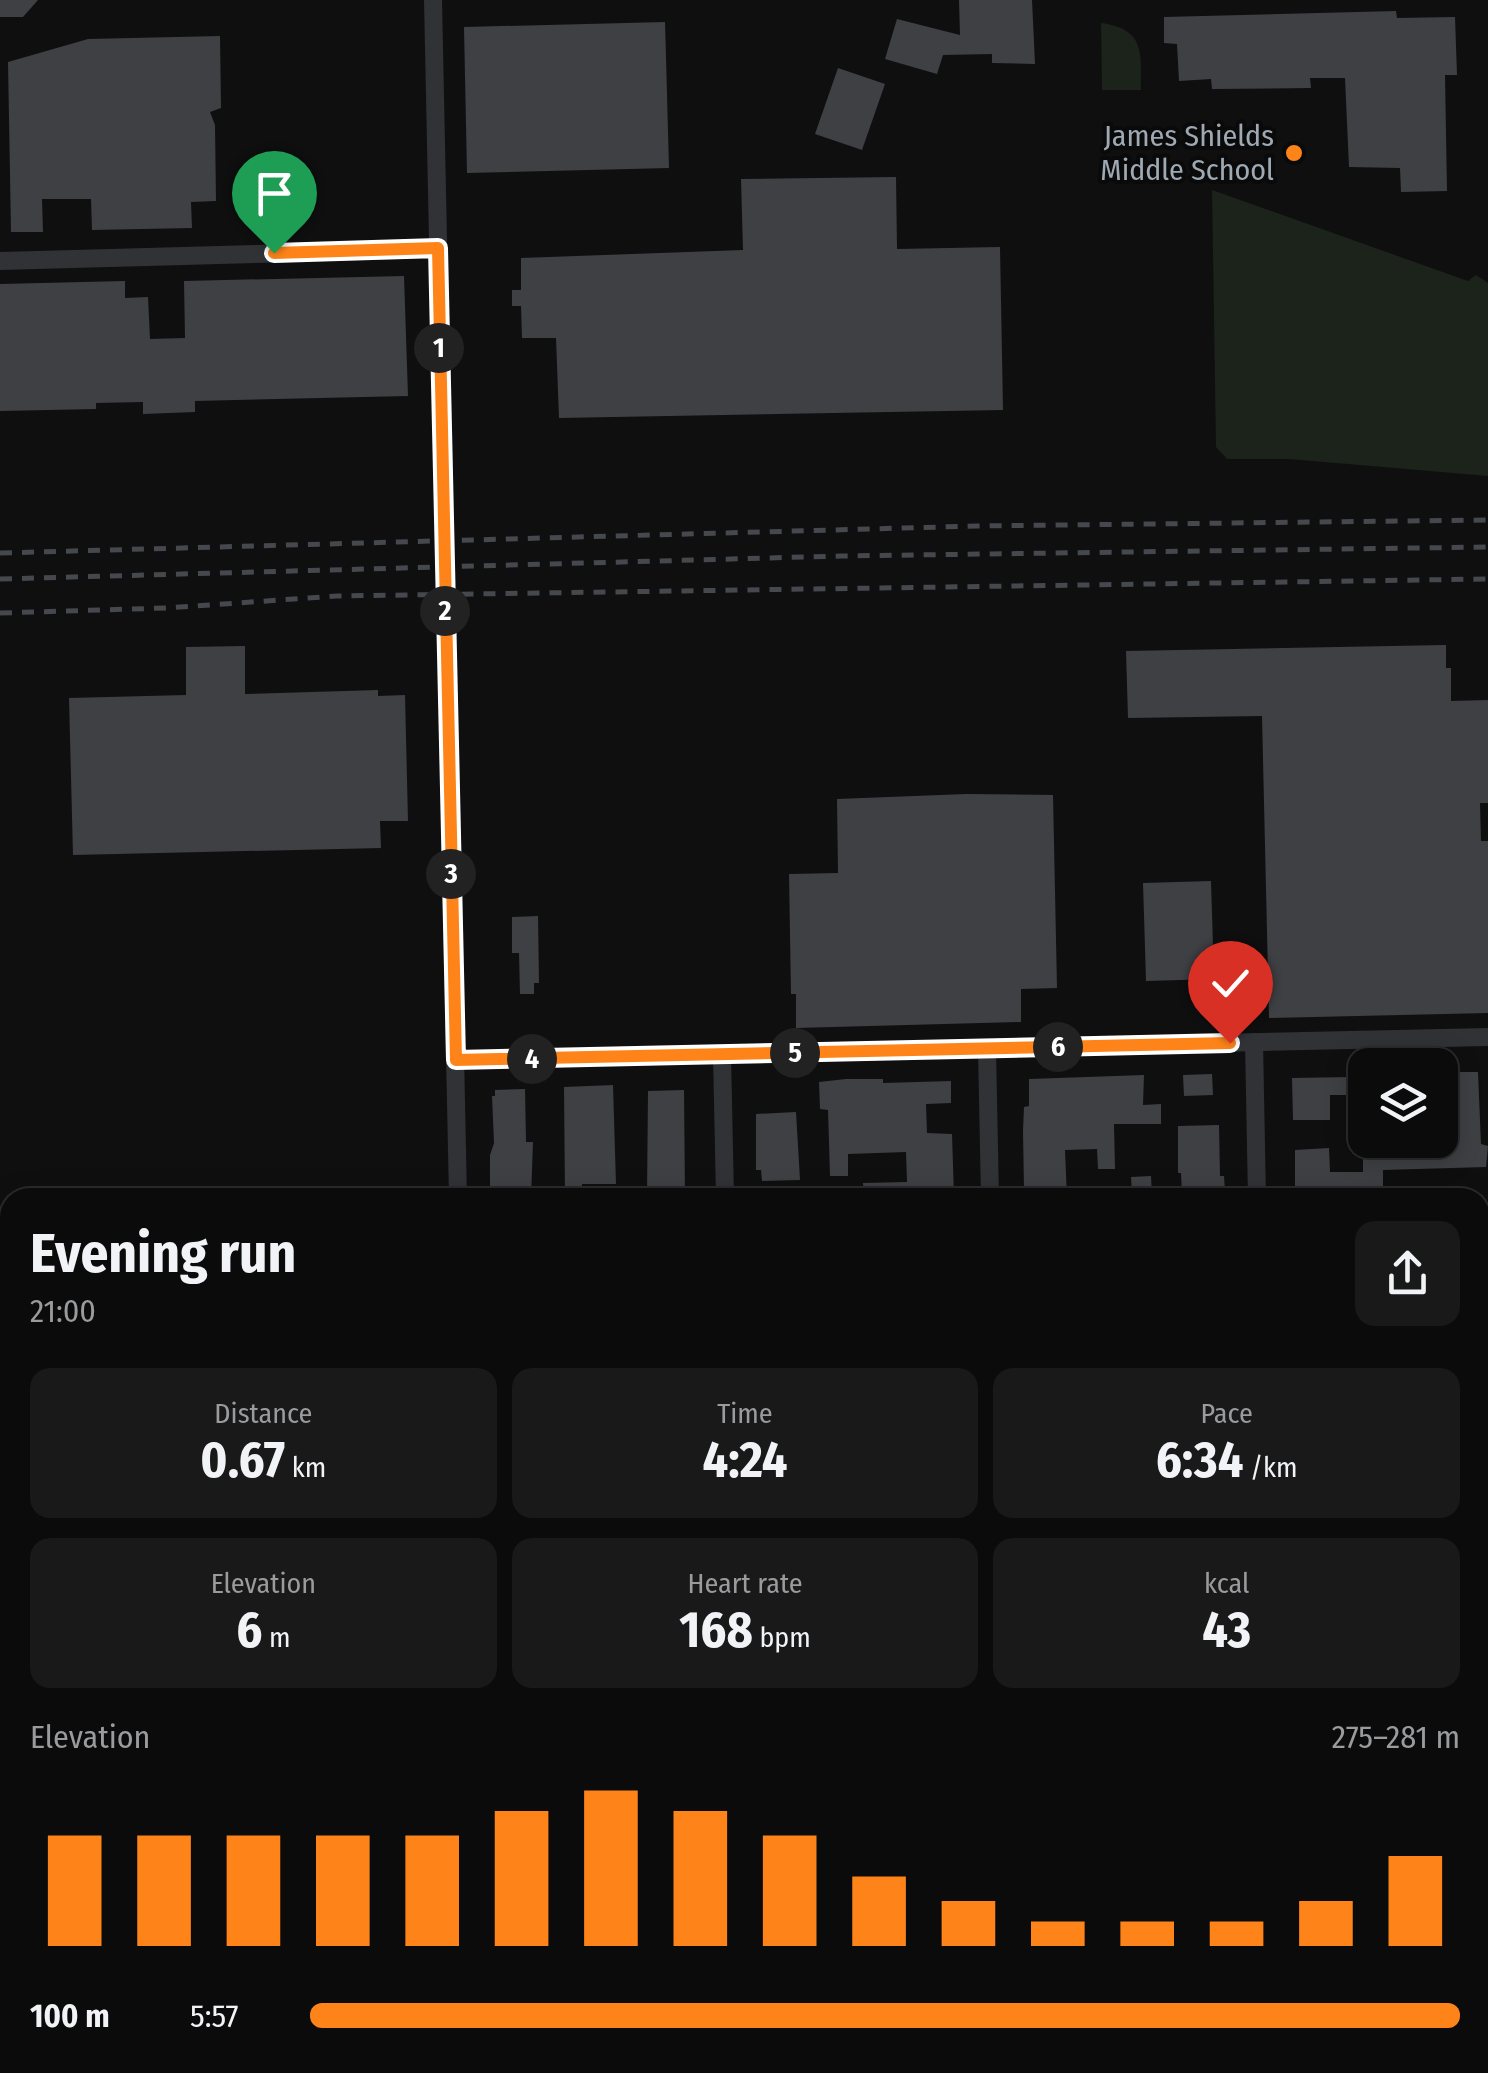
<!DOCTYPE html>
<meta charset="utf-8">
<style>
:root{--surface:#0b0b0c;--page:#19191a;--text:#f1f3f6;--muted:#9a9b9d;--line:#2b2b2d;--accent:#fe8419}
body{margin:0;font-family:"Fira Sans Condensed",sans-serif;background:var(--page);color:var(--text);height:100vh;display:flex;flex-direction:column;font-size:38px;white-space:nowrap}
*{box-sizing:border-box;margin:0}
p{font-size:32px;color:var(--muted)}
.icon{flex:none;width:55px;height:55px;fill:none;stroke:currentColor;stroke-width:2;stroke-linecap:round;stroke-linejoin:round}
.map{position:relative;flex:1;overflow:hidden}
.sheet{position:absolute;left:0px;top:1188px;width:1490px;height:888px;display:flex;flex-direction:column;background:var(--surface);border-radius:30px 30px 0 0;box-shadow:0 5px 25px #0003,0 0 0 2px var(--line)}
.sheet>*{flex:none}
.controls{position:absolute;left:1348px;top:1048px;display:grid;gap:20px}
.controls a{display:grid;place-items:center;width:110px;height:110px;border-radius:20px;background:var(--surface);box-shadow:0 5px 25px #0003,0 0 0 2px var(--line);font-size:50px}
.pin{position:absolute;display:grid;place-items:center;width:85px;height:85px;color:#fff;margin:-102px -42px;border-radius:50% 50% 50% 0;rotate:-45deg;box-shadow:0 0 10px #0007}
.pin .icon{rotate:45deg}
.km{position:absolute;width:50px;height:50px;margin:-25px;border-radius:50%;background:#222;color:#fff;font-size:28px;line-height:50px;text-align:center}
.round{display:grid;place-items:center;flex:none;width:105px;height:105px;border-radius:20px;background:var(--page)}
.summary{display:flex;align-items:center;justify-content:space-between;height:170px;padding:0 30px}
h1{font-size:55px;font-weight:700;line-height:75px}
.figures{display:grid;grid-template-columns:repeat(3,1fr);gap:15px;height:170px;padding:10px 30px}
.figures div{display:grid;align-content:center;border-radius:20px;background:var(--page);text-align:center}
.figures b{font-size:50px;font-weight:700}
.figures small{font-size:28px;font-weight:400}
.figures p{font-size:28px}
.chart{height:280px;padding:20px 30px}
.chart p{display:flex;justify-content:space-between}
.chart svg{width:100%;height:180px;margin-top:10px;stroke:var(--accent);stroke-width:6}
ul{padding:0 30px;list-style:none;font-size:32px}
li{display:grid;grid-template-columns:160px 120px 1fr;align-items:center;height:75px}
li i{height:25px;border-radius:12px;background:var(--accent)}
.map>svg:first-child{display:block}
</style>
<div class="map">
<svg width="1488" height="2073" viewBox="0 0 1488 2073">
<rect width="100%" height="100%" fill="#0f0f10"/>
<g fill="#1b231b">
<path d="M 1101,23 C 1146,29 1141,54 1141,90 L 1102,90 Z"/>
<polygon points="1212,190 1468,281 1476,275 1488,283 1488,476 1289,459 1227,459 1216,447"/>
</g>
<g fill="#3e4044">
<polygon points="0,0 38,0 23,17 0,17"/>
<polygon points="959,0 1032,0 1035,64 992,63 992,54 943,55 937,74 885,59 897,19 960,35"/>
<polygon points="1396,11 1397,18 1455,17 1457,75 1445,75 1447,191 1401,192 1400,168 1349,167 1345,78 1310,78 1311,88 1212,89 1211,79 1179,81 1177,44 1164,43 1164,17"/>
<polygon points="665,22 669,168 467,173 464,27"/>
<polygon points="220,36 221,108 210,112 215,125 216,201 191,202 192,228 92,230 91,199 42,199 43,232 11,232 8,62 88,39"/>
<polygon points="838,68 885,84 862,150 815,134"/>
<polygon points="896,177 897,249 1000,247 1003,410 559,418 556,338 522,338 521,306 512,306 512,290 521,290 521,258 743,250 741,179"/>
<polygon points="303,180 303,218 255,219 254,181"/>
<polygon points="404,276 408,396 195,401 195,412 143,414 143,402 96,403 96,409 0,411 0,284 125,281 125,298 148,297 150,339 185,338 184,281"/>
<polygon points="1446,645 1446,668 1451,668 1451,701 1488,700 1488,803 1480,803 1481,841 1488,841 1488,1013 1269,1018 1262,716 1128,718 1126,651"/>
<polygon points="245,646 245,694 378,690 378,696 405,695 408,821 380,821 381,848 73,855 69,698 186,695 186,647"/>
<polygon points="966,794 1053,795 1057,988 1021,989 1021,1022 796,1028 796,994 791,994 789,874 838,873 837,799"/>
<polygon points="1211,881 1214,979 1146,981 1143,883"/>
<polygon points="538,916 539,983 534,983 534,994 520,994 519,953 512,953 512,917"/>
<polygon points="1440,1072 1478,1072 1481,1144 1488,1146 1486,1167 1383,1170 1383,1198 1295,1198 1295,1150 1329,1148 1330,1172 1363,1172 1363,1143 1351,1143 1351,1124 1365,1124 1365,1140 1441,1140"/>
<polygon points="1212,1074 1213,1095 1184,1096 1183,1075"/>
<polygon points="1144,1075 1143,1105 1161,1104 1161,1124 1114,1124 1115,1169 1098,1169 1097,1149 1065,1150 1067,1198 1029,1198 1029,1189 1024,1189 1023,1131 1024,1107 1029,1106 1029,1079"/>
<polygon points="1353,1077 1354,1095 1330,1095 1330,1120 1293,1120 1292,1078"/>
<polygon points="846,1079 883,1079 883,1083 951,1081 951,1103 926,1104 927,1133 952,1134 954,1198 864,1198 863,1183 907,1182 906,1152 848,1154 848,1176 830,1176 828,1110 820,1109 819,1082"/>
<polygon points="613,1085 616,1184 582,1184 582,1198 565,1198 564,1087"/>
<polygon points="525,1089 526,1142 533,1142 531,1198 490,1198 490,1155 494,1143 492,1096 495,1096 495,1090"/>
<polygon points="684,1090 685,1198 647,1198 648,1091"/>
<polygon points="796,1112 800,1180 762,1181 761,1170 756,1170 756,1114"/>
<polygon points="1219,1125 1220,1176 1224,1176 1225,1192 1182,1194 1181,1173 1178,1173 1178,1126"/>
<polygon points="1151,1176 1152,1194 1132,1194 1131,1177"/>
</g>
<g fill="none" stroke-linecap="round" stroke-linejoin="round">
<g stroke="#303236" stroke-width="18">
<polyline points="433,0 458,1198"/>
<polyline points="0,261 438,249"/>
<polyline points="1254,1042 1257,1198"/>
<polyline points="987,1049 990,1198"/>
<polyline points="722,1054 725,1198"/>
<polyline points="456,1060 1488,1037"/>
<polyline points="1480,1571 1488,1571"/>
<polyline points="0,1603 10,1603"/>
<polyline points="208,2065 208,2073"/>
<polyline points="477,2065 477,2073"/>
<polyline points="743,2065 743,2073"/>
<polyline points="1007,2065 1007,2073"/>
<polyline points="1275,2065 1275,2073"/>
</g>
<g stroke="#45484d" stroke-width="5" stroke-dasharray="12 10" stroke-linecap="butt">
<polyline points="0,553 977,526 1488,520"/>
<polyline points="0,579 841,556 1488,547"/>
<polyline points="0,613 166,608 337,596 1488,579"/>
</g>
</g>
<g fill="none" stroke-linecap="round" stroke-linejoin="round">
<g stroke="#fff" stroke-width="20">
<polyline id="route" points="274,253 438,248 456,1060 1230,1043"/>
</g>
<use href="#route" stroke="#fe8419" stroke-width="12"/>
</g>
<circle fill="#fe8419" stroke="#0a0a0b" stroke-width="4" cx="1294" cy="153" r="10"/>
<g text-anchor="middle" stroke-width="8" stroke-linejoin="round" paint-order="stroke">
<g font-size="30" fill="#9fa9b3" stroke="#0a0a0b" text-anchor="end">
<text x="1274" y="146">James Shields<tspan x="1274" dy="34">Middle School</tspan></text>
</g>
</g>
</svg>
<div class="controls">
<a><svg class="icon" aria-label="layers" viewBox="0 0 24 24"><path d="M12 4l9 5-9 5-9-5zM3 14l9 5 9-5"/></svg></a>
</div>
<div class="pin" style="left:274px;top:253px;background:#1e9e55"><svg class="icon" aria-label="arrive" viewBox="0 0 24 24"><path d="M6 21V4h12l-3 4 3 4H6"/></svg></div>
<div class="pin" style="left:1230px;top:1043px;background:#d93025"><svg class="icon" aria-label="check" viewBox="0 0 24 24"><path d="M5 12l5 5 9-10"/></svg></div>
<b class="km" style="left:439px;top:348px">1</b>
<b class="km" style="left:445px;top:611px">2</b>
<b class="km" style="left:451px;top:874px">3</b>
<b class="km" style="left:532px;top:1059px">4</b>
<b class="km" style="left:795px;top:1053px">5</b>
<b class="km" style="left:1058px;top:1047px">6</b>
<section class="sheet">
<div class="summary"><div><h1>Evening run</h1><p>21:00</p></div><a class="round"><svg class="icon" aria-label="share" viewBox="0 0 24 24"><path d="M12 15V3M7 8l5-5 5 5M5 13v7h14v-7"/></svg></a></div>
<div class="figures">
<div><p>Distance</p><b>0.67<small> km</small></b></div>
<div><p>Time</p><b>4:24</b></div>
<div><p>Pace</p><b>6:34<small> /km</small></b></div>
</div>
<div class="figures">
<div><p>Elevation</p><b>6<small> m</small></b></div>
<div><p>Heart rate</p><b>168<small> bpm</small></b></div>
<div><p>kcal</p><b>43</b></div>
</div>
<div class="chart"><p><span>Elevation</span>275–281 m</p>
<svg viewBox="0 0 160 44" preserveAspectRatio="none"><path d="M5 44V17M15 44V17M25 44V17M35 44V17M45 44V17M55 44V11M65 44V6M75 44V11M85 44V17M95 44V27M105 44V33M115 44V38M125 44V38M135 44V38M145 44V33M155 44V22"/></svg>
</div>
<ul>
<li><b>100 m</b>5:57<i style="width:100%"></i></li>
</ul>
</section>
</div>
